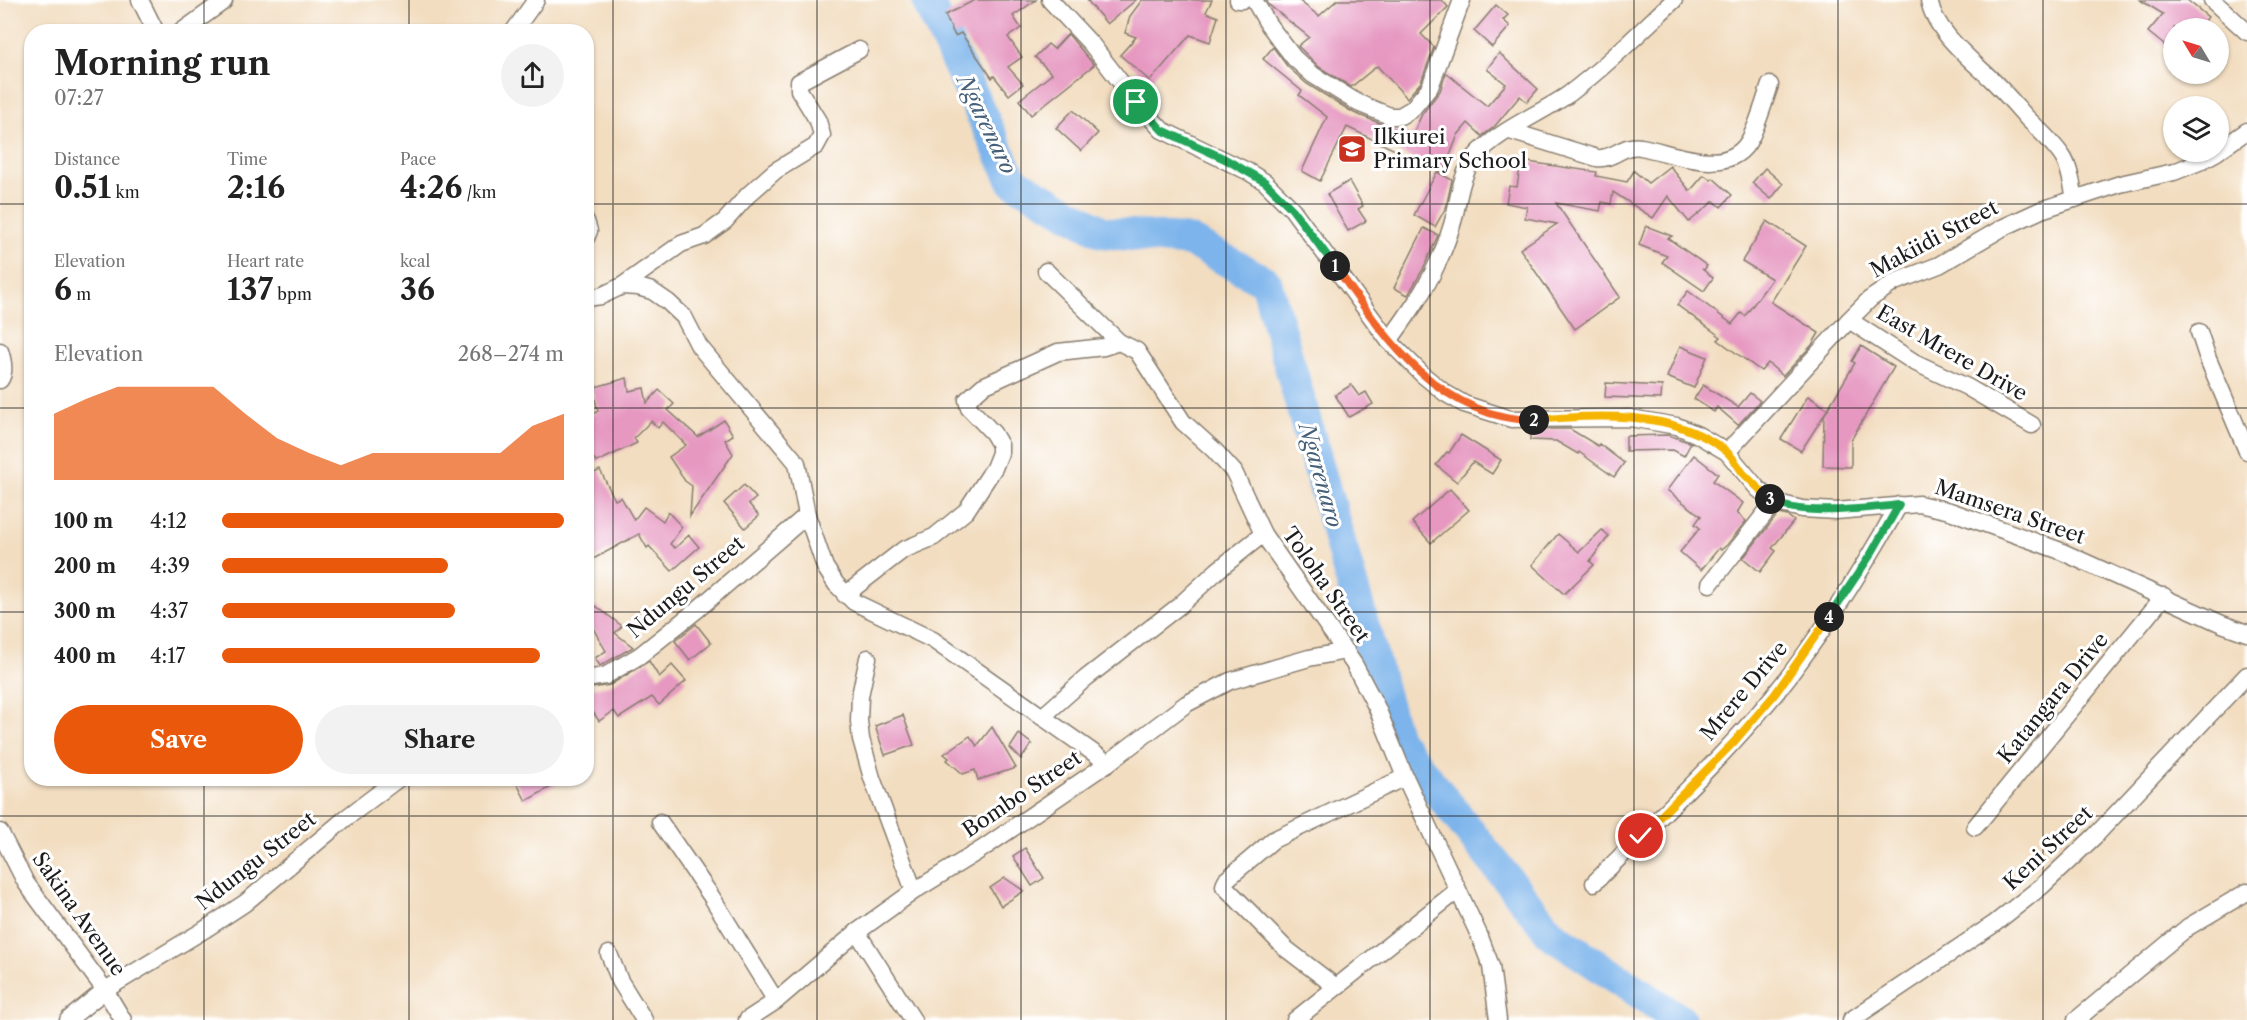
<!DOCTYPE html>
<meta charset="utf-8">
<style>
:root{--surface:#fff;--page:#f2f2f2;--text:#222;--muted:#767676;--accent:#ea580c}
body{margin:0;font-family:"Libre Caslon Text",serif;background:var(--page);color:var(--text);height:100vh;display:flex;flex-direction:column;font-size:22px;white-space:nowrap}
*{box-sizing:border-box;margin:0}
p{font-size:20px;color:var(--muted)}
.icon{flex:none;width:33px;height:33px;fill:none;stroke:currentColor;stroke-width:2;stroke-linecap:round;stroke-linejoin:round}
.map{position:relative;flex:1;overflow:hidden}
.side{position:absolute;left:24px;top:24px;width:570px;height:762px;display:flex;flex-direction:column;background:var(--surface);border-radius:24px;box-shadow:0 2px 4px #0004}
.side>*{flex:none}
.needle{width:39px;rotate:308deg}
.buttons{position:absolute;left:2163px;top:18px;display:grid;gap:12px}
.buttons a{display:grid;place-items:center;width:66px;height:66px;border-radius:50%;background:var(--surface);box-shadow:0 2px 4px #0004;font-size:30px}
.pin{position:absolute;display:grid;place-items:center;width:51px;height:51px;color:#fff;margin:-26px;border:3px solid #fff;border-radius:50%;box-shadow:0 2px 6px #0007}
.km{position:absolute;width:30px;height:30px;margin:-15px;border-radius:50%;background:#222;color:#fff;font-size:16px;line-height:30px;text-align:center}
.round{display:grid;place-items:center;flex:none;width:63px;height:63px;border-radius:32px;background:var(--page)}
.summary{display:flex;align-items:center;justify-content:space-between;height:102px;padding:0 30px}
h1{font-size:33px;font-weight:800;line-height:45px}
.stats{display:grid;grid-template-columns:repeat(3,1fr);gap:9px;height:102px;padding:6px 30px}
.stats div{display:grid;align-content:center}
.stats b{font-size:30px;font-weight:800}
.stats small{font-size:16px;font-weight:400}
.stats p{font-size:16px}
.chart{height:168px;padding:12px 30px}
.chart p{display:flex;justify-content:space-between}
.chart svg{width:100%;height:108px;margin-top:6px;fill:var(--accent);opacity:.7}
.cta{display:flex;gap:12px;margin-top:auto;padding:12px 30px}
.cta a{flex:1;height:69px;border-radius:36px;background:var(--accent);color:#fff;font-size:24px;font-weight:800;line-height:69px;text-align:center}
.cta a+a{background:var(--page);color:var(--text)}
ul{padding:0 30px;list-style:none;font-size:20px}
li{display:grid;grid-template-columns:96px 72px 1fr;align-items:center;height:45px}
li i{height:15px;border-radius:8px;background:var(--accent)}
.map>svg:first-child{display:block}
</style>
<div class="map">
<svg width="2247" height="1020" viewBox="0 0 2247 1020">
<rect width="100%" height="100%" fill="#fff"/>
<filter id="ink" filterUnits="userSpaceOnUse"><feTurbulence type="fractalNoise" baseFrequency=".0167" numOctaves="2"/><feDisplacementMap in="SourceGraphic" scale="12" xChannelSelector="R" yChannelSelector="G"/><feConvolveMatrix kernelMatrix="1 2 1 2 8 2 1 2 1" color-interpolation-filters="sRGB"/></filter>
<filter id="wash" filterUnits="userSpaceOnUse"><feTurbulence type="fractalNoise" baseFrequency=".008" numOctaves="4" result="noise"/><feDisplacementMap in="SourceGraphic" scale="24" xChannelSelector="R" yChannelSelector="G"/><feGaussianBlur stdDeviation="1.35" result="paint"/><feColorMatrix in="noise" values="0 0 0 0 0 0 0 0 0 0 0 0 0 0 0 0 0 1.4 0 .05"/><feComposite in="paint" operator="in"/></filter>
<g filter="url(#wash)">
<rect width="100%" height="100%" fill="#f2ddc0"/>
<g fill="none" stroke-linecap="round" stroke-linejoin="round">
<polyline stroke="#7cb4eb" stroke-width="32" points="927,0 1013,181 1102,232 1190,241 1266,282 1396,739 1551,934 1680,1020"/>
</g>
<g id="blocks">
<g fill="#e698c1">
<polygon points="975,0 1036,0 1013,16 1021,28 1008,37 1022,57 1008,67 1023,84 1009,95 994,76 992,78 961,33 955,36 945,15"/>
<polygon points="1087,0 1136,0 1107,24"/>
<polygon points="1142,0 1212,0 1206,12 1218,17 1210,42 1190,35 1150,81 1120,55 1136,37 1125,33 1130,16"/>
<polygon points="1266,0 1298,0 1319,16 1337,0 1442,0 1448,7 1421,34 1434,47 1421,82 1407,98 1377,66 1351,87 1319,67 1298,46 1309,37 1269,5"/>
<polygon points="2140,0 2187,0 2208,17 2200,28 2174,28 2174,53 2148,32 2163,14"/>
<polygon points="1496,5 1508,15 1503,20 1510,26 1492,47 1474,31"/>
<polygon points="1068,34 1094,65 1031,115 1019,100 1052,74 1035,57 1048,44 1054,49"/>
<polygon points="1273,47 1287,66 1307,84 1354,113 1412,136 1422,114 1440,91 1446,73 1487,106 1506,84 1487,69 1499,53 1538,89 1527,102 1520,96 1494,127 1482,136 1468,123 1458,135 1443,173 1347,127 1320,181 1302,171 1327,117 1299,95 1302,91 1263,59"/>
<polygon points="1073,110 1098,133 1081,151 1056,128"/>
<polygon points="1521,161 1597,172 1596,176 1627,182 1634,171 1648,183 1670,166 1690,191 1704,175 1711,180 1713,178 1732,195 1721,207 1714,201 1689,222 1668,196 1653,218 1613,192 1611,204 1602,202 1600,211 1556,203 1620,297 1575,329 1520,249 1557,224 1525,218 1527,207 1506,203 1509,186 1517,187"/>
<polygon points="1765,168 1783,184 1771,199 1752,183"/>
<polygon points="1437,172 1452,180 1446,207 1435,227 1414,215"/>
<polygon points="1349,181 1363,206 1358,209 1366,221 1348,231 1327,194"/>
<polygon points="1767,221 1806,246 1771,302 1819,333 1812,345 1783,376 1768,363 1761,371 1718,340 1721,337 1677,305 1688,291 1732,324 1741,313 1745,316 1772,279 1742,261"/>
<polygon points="1646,226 1672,236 1668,238 1707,266 1704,270 1702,269 1713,278 1704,291 1662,262 1667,256 1639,245"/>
<polygon points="1424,228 1438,235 1423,269 1408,295 1394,288"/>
<polygon points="1680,346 1707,357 1694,388 1667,377"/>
<polygon points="1861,346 1894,367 1851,440 1851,467 1823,466 1824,415 1855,363 1852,361"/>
<polygon points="627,378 629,391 644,388 647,403 659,390 674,404 668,410 698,437 724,420 733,435 725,440 733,454 690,516 692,486 685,481 669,457 686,445 663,422 658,428 651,421 634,438 637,443 597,462 586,450 586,446 593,440 588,418 598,411 592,388"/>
<polygon points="1606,383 1662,386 1661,399 1605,397"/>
<polygon points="1351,385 1359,396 1366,392 1373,404 1349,417 1335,395"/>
<polygon points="1703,385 1738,407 1750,393 1760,401 1738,425 1717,407 1714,412 1694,399"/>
<polygon points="1808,396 1828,409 1801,451 1781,439"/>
<polygon points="1530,429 1570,429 1598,446 1599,444 1624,463 1614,477 1579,452 1578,454 1556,441 1530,440"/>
<polygon points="1461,435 1501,460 1492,474 1473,462 1457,482 1436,465 1447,452 1449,453"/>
<polygon points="1668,435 1691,443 1684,456 1673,450 1626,451 1626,436"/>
<polygon points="1694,455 1718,474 1713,481 1743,503 1737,513 1746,521 1727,545 1721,550 1719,548 1701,570 1680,552 1700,528 1695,524 1701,516 1667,490"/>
<polygon points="600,470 615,500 621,497 634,520 644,507 663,521 668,512 682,527 670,544 675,548 689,535 699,547 672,571 649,546 647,548 639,534 586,563 586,477"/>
<polygon points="744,485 756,498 749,504 759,516 745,528 724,503"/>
<polygon points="1450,489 1469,510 1431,543 1412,522"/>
<polygon points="1778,514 1788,516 1794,521 1772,548 1776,551 1760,572 1743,558"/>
<polygon points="1602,530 1609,536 1590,561 1594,565 1564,594 1532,565 1558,534 1579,552"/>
<polygon points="596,606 622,626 615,633 633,647 600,666 595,658 606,651 591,625 586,622 586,618"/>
<polygon points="696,624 711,643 690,660 675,641"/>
<polygon points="649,661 659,677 672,665 686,681 659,705 652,697 619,718 614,711 599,721 593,712 586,718 586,689 610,685"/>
<polygon points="903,715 914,745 885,755 875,726"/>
<polygon points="992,727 1016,768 978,780 975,770 963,774 947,760 949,758 944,754 970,736 977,746"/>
<polygon points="1019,734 1032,744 1021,759 1010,748"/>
<polygon points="514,778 567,778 526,801"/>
<polygon points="1025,848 1044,878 1032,886 1013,856"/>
<polygon points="1005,878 1024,891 1001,906 990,888"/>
</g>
</g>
</g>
<g filter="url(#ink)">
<use href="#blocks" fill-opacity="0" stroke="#877c6e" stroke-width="1.5"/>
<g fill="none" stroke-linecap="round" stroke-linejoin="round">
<g stroke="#877c6e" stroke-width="19">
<g id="minor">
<polyline points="140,0 156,32"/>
<polyline points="1050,0 1092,45 1136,102 1162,130 1247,171 1265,182 1292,209 1389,341 1423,375 1445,393 1464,404 1511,419 1630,418 1677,426 1698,435 1727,452 1758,489 1774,502 1802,509 1836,511 1919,504 1950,511 2058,550 2222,624 2247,633"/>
<polyline points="1238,0 1242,0"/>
<polyline points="1254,0 1268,24 1294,58 1313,75 1358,103 1390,116 1400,116 1412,109 1430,87 1462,0"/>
<path d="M 1929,0 C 1934,30 1969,58 1990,78 C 2003,90 2015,105 2027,118 C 2040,131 2055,144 2064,159 C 2071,171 2072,186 2075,199"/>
<polyline points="2212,0 2247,32"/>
<polyline points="181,32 224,1"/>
<polyline points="513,32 536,0"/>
<path d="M 1510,131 L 1597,158 C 1614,160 1624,143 1641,147 C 1675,153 1731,180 1751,137 C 1759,121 1764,102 1770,85"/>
<polyline points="2218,151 2247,131"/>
<polyline points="586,221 589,231 586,238"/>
<polyline points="1046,271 1119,342"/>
<polyline points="622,286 681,244 704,236 725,221 748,195 775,171 816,146 822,135 818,121 799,90 799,82 859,50"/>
<polyline points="586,298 601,296 622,286 638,287 652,291 668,302 684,317 699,346 797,463 807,515 825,567 836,584 854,602 933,640 1108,763"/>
<polyline points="1849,320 1914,362 1967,387 2032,425"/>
<polyline points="2199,332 2208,359 2247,451"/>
<path d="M 1389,341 C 1407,316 1425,291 1437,264 C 1443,252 1448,238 1452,225 C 1459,202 1459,177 1475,157 C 1497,131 1540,114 1569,94 C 1606,66 1640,32 1674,0"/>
<path d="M 0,351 C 3,360 6,372 0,380"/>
<polyline points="1727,452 1849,320 1870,299 1895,282 1939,265 2004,227 2041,210 2120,184 2174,172 2199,162 2217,152"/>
<polyline points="1710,584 1774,502"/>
<polyline points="845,595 903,550 934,537 966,511 994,468 1000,453 1000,445 993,433 969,408 967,400 983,386 1058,352 1104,347 1119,342 1137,351 1183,422 1214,450 1234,472 1263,534 1354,664 1377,708 1405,777 1480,937 1491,966 1498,1020"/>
<polyline points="868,658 860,696 859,721 861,739 872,778 914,891"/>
<polyline points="586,679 605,676 639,656 698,609 807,515"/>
<polyline points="1042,717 1086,678 1179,606 1218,570 1263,534"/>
<polyline points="660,822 711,896 776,1001"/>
<polyline points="1975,827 2164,596"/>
<polyline points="0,832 26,883 105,990 123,1020"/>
<path d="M 1594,883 C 1655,821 1719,762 1774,695 C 1821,637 1862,570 1899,505"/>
<polyline points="857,932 913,1020"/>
<polyline points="609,954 620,981 644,1020"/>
<polyline points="1336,987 1285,948 1229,891 1224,886 1226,880 1273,840 1405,777"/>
<polyline points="68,1020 105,990 204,930 245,903 346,818 399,778"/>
<polyline points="747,1020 776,1001 857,932 914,891 982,849 1108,763 1186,704 1230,681 1309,658 1346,651"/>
<polyline points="1295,1020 1458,890"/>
<polyline points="1851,1020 1994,924 2042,886 2095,836 2247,675"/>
<polyline points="2076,1020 2188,927 2247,892"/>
</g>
</g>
<use href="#minor" stroke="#fff" stroke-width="16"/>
</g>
</g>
<g fill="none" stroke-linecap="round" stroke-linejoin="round" filter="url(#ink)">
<g stroke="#fff" stroke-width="12">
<polyline id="split-1" points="1136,102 1162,130 1225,159 1265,182 1292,209 1335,266"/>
</g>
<g stroke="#fff" stroke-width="12">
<path id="split-2" d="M 1335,266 C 1384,336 1438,419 1534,420"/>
</g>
<g stroke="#fff" stroke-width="12">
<path id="split-3" d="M 1534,420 C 1597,415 1673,409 1726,451 C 1733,457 1738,466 1743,473 C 1752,482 1760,490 1770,499"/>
</g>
<g stroke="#fff" stroke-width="12">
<path id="split-4" d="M 1770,499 C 1793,518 1869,508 1899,505 L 1871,554 L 1829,617"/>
</g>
<g stroke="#fff" stroke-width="12">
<polyline id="split-5" points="1641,836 1734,742 1775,694 1829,617"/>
</g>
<use href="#split-1" stroke="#22a559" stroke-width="8"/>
<use href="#split-2" stroke="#f0652b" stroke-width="8"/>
<use href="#split-3" stroke="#f5b400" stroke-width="8"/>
<use href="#split-4" stroke="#22a559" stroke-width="8"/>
<use href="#split-5" stroke="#f5b400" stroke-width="8"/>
</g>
<path fill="none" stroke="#1c1c1c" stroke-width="1.5" stroke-opacity="0.55" d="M 204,0 L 204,32M 409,0 L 409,32M 613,0 L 613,1020M 817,0 L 817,1020M 1021,0 L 1021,1020M 1226,0 L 1226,1020M 1430,0 L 1430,1020M 1634,0 L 1634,1020M 1838,0 L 1838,1020M 2043,0 L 2043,1020M 0,204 L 32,204M 586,204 L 2247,204M 0,408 L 32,408M 586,408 L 2247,408M 0,612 L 32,612M 586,612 L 2247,612M 204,778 L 204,1020M 409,778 L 409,1020M 0,816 L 2247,816"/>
<defs>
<g id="school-square" transform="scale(1.5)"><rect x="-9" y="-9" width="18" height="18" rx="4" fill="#c8321e" stroke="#fff"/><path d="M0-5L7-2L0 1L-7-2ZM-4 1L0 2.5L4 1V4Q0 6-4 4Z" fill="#fff"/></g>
</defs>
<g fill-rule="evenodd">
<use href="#school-square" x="1352" y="149"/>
</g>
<g text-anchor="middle" stroke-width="6" stroke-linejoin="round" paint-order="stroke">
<g font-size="21" fill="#1c1c1c" stroke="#fff" text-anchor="start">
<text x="1373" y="144">Ilkiurei<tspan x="1373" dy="24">Primary School</tspan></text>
</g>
<g font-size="21" fill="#1c1c1c" stroke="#fff">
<text transform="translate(1934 239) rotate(-28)" y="7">Makiidi Street</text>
<text transform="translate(1952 353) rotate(30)" y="7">East Mrere Drive</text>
<text transform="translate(2010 512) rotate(19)" y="7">Mamsera Street</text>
<text transform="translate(1326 585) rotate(55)" y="7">Toloha Street</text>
<text transform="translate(686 587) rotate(-40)" y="7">Ndungu Street</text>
<text transform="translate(1744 691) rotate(-50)" y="7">Mrere Drive</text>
<text transform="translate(2053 698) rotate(-51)" y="7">Katangara Drive</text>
<text transform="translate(1022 794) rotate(-34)" y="7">Bombo Street</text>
<text transform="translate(2048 848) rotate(-43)" y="7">Keni Street</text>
<text transform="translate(256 861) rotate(-38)" y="7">Ndungu Street</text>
<text transform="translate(79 914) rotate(55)" y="7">Sakina Avenue</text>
</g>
<g font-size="22" font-style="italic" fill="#476079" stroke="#fff">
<text transform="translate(987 124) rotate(64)" y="8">Ngarenaro</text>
<text transform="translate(1321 475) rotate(74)" y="8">Ngarenaro</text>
</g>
</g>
</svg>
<div class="buttons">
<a><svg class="needle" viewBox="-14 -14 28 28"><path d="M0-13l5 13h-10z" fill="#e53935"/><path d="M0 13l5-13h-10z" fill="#767676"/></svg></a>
<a><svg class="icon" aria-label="layers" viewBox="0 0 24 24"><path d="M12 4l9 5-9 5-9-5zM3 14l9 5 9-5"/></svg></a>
</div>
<div class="pin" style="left:1136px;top:102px;background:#1e9e55"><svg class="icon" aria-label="arrive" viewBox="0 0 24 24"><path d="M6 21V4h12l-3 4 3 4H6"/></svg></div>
<div class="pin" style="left:1641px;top:836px;background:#d93025"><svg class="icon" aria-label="check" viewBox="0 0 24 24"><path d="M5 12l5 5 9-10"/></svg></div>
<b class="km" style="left:1335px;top:266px">1</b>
<b class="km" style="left:1534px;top:420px">2</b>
<b class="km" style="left:1770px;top:499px">3</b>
<b class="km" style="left:1829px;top:617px">4</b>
<section class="side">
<div class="summary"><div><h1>Morning run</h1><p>07:27</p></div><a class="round"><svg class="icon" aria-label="share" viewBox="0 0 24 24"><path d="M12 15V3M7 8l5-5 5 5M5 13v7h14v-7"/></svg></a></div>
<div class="stats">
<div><p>Distance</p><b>0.51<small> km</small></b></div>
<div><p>Time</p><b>2:16</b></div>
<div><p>Pace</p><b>4:26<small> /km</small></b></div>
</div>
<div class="stats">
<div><p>Elevation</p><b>6<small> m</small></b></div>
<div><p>Heart rate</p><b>137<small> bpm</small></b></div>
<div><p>kcal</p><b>36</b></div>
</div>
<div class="chart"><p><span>Elevation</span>268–274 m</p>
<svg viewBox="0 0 160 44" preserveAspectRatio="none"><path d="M0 44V17L10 11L20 6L30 6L40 6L50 6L60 17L70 27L80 33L90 38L100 33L110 33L120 33L130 33L140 33L150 22L160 17V44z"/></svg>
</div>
<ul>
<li><b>100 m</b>4:12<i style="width:100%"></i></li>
<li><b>200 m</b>4:39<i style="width:66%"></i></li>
<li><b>300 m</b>4:37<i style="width:68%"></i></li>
<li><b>400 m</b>4:17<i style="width:93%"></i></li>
</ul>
<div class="cta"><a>Save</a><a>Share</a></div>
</section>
</div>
